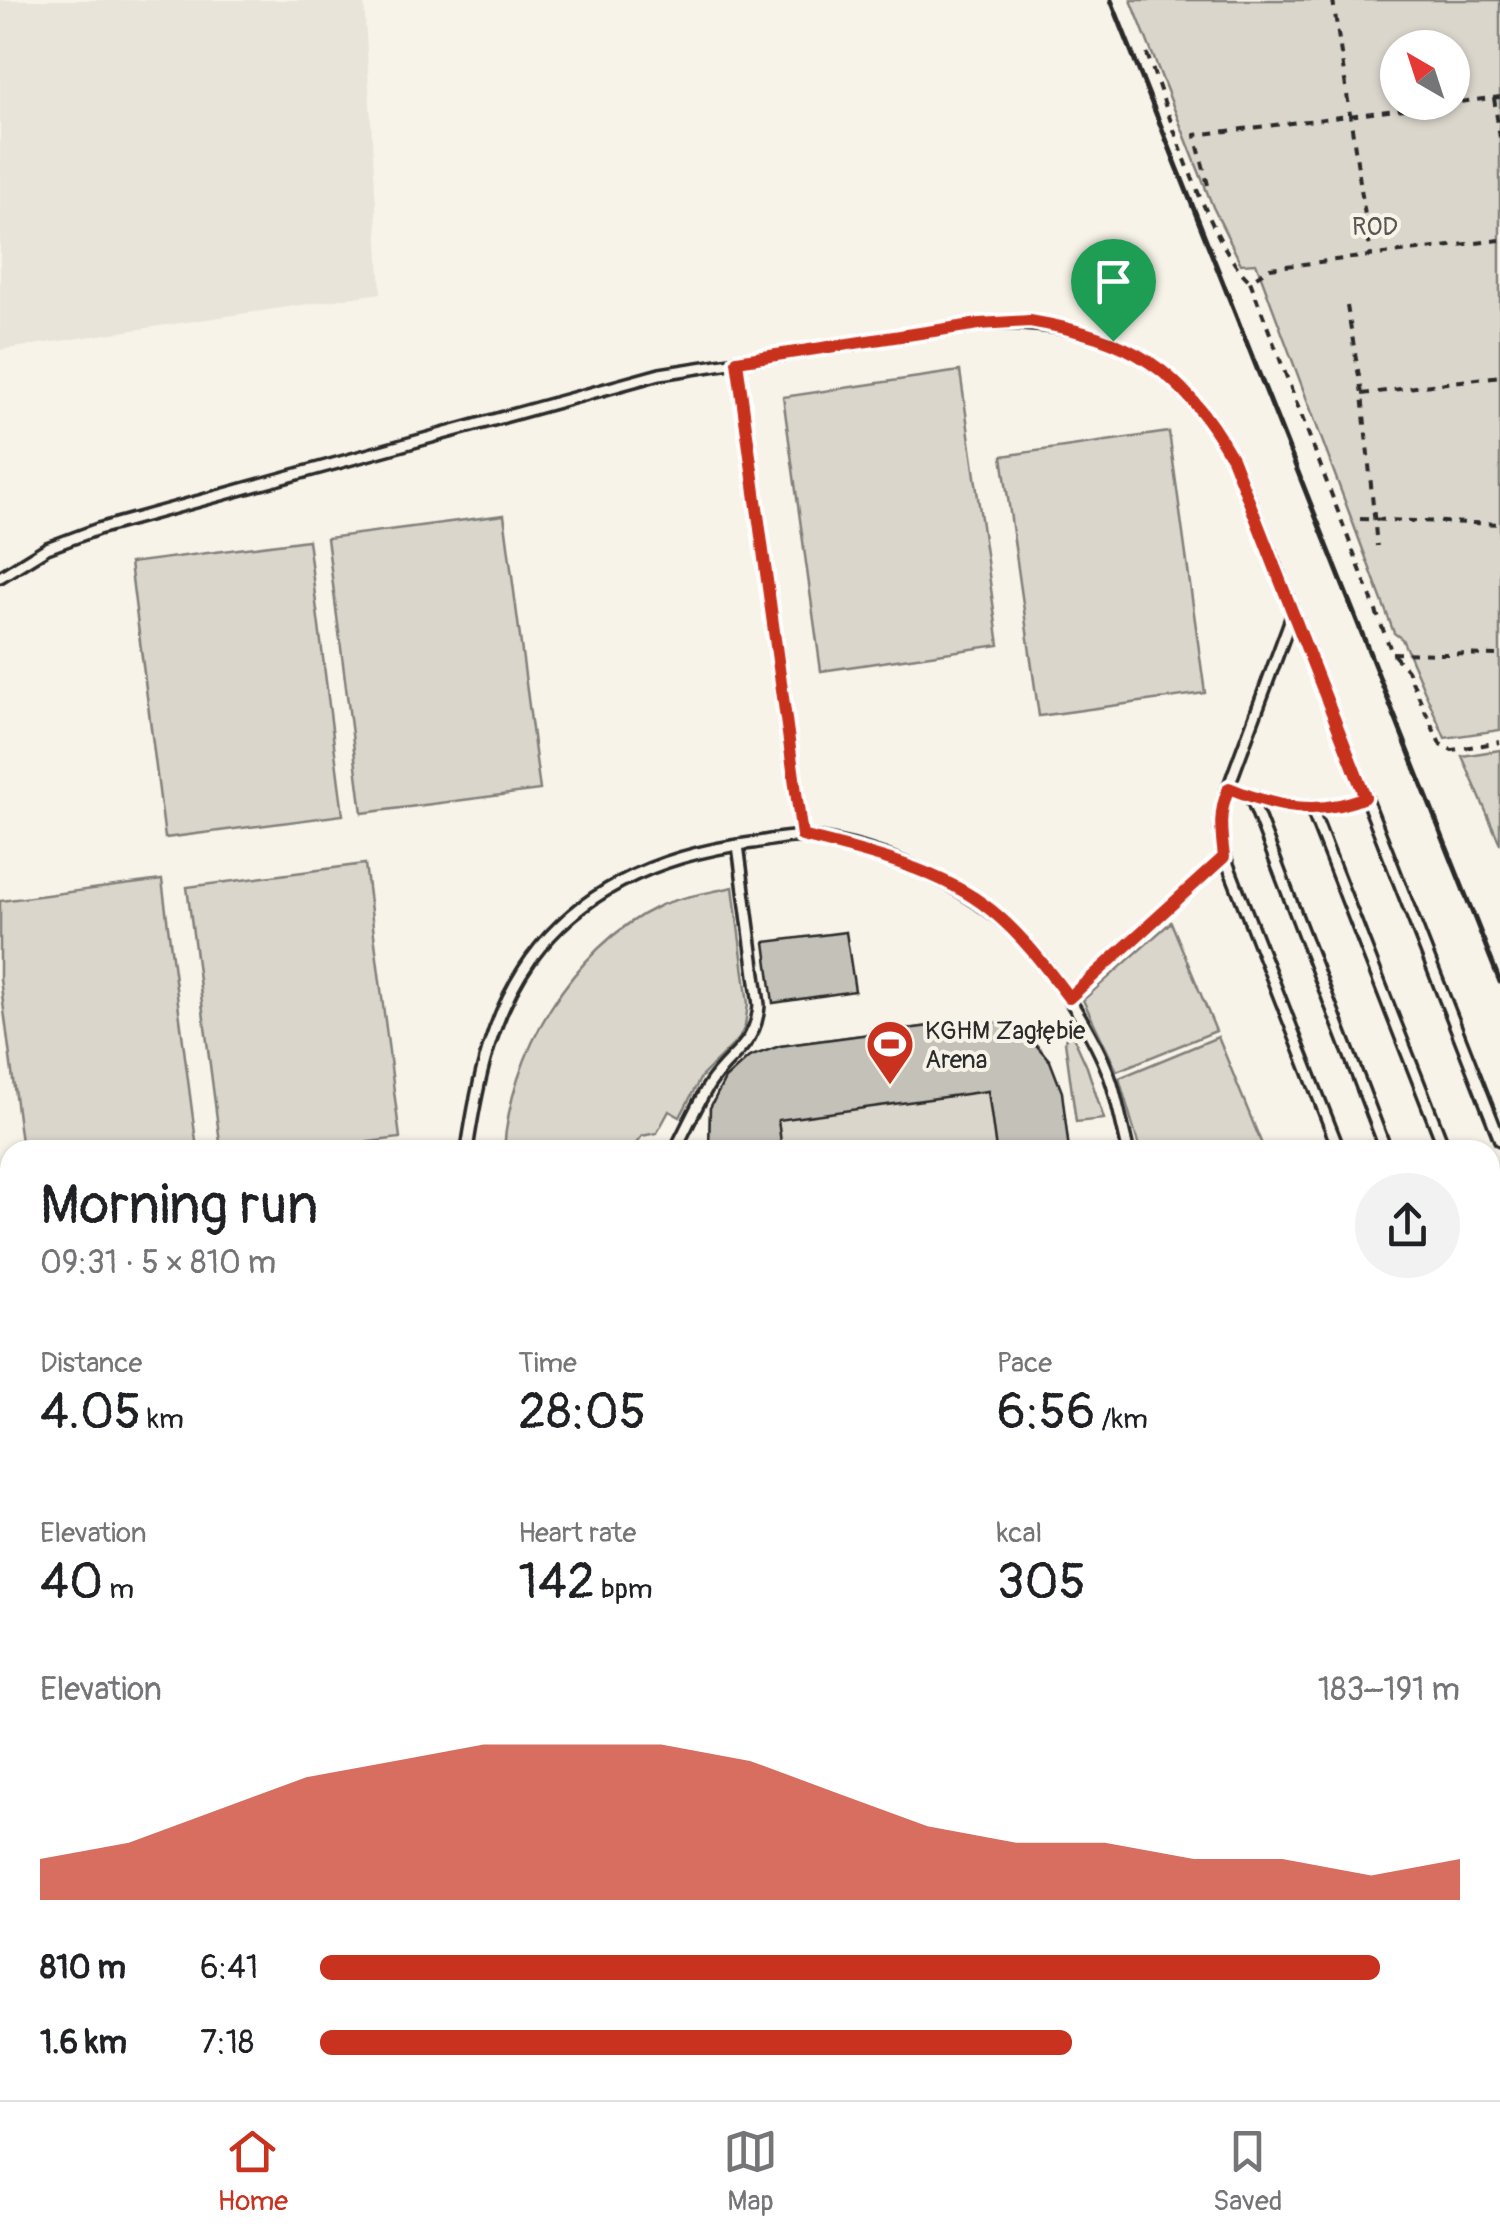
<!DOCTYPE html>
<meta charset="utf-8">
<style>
:root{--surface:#fff;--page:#f2f2f2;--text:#202124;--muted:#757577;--line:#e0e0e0;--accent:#c8321e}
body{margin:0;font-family:Pangolin,sans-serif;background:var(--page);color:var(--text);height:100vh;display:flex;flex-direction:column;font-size:38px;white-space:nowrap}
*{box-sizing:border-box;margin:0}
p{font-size:32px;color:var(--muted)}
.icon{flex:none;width:55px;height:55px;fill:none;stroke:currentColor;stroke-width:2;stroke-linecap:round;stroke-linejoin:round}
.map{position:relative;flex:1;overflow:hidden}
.drawer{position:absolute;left:0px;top:1140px;width:1500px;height:960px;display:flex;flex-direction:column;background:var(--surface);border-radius:30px 30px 0 0;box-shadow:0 2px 8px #0004}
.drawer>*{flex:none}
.needle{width:65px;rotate:321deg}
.buttons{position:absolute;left:1380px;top:30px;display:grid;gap:20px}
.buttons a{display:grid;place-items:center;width:90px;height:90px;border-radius:50%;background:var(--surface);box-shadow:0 2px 8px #0004;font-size:50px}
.pin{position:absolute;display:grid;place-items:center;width:85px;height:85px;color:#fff;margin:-102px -42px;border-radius:50% 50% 50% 0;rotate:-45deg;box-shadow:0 0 10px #0007}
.pin .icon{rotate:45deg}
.round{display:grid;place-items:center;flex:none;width:105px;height:105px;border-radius:52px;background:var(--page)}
.overview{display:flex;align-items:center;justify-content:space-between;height:170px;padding:0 40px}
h1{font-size:55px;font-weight:600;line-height:75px}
.stats{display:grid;grid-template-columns:repeat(3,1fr);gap:15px;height:170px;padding:10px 40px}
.stats div{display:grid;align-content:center}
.stats b{font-size:50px;font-weight:600}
.stats small{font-size:28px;font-weight:400}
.stats p{font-size:28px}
.chart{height:280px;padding:20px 40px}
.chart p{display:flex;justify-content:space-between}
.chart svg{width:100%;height:180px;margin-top:10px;fill:var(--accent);opacity:.7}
ul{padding:0 40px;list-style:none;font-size:32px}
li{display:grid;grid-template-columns:160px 120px 1fr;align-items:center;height:75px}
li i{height:25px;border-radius:12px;background:var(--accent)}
.dock{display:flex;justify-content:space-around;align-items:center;height:140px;border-top:2px solid var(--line);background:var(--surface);font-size:28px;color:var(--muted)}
.dock a{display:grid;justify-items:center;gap:5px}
.dock .on{color:var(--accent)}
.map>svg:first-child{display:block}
</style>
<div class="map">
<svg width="1500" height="2100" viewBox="0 0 1500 2100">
<rect width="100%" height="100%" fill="#f7f3e8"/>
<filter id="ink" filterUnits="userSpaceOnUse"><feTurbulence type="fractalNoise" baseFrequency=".01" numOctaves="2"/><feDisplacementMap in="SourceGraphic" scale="20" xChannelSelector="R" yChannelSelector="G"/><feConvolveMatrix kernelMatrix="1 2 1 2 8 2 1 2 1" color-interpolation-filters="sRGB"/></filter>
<g filter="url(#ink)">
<polygon fill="#e8e4da" points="0,0 364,0 381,293 0,350"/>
<g fill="#dad6cc" stroke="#82807c" stroke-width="2.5" fill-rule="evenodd">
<path d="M 1131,0 L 1500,0 L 1500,730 L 1445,738 L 1402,639 L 1394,633 L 1256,263 L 1241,264 L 1213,207 ZM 1398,48 L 1452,48 L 1452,102 L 1398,102 Z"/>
<polygon points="960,371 999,645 821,671 783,397"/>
<polygon points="1169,432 1205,693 1039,716 1002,456"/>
<polygon points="504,515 540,790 362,813 327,538"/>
<polygon points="308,540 343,815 165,838 130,563"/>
<polygon points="1500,750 1500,844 1462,756"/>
<polygon points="365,864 400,1138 306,1150 221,1150 187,887"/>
<polygon points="162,880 197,1149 22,1150 0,979 0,901"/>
<path d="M 733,887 L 748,1004 L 745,1026 L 739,1039 L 701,1077 L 680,1117 L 669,1111 L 657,1133 L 642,1136 L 631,1150 L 504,1150 C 510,1055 571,948 659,906 C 681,896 709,893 733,887 Z"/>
<polygon points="1171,922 1216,1031 1117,1071 1083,1000"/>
<path d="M 967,1021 C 1056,1026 1059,1074 1069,1150 L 709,1150 L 710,1108 L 725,1079 L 749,1057 L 780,1046 Z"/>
<polygon points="1069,1027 1087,1067 1104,1119 1076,1122 1065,1041"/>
<polygon points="1218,1037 1263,1147 1140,1150 1119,1078"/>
<polygon points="10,1409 10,1676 0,1677 0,1410"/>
<polygon points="1052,2090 1274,2090 1255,2100 1062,2100"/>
</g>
<g fill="#c4c1b9" stroke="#2b2b2b" stroke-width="2.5">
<polygon points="846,932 855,991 773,1003 765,942"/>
<polygon points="967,1021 1000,1023 1029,1037 1050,1061 1062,1092 1069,1150 996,1150 988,1091 778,1120 782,1150 709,1150 710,1108 725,1079 749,1057 780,1046"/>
</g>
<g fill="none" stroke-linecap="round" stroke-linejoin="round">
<g stroke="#2b2b2b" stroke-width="16">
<g id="lane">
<polyline points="737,361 802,837"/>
<path d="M 0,577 L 47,548 L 98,529 L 660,374 L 979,324 C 1098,318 1172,353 1233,458 L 1500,1140"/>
<polyline points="1293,613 1224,799 1220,828 1225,857 1339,1150"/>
<path d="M 1229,788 C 1275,807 1318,817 1365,797"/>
<polyline points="1251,797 1386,1150"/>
<polyline points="1312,810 1445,1150"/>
<path d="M 467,1150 C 477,1083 491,1015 531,959 C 584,886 666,854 752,843 C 769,841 788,835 805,837 C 887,846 982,891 1036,954 C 1063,985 1100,1045 1112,1084 C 1118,1105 1123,1128 1128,1150"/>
<path d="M 675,1150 C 686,1129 696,1106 709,1085 C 729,1054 756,1047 759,1005 L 738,845"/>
<polyline points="1490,1265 1500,1290"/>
<polyline points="0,1292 10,1292"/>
<polyline points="1490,1331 1500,1332"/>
<polyline points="1490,1466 1500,1468"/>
<polyline points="1490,1582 1500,1576"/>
<polyline points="1490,1616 1500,1634"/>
<polyline points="1490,1745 1500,1734"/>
<polyline points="1490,1818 1500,1807"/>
<polyline points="769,2090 770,2100"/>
<polyline points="967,2100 1002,2097 1014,2100"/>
</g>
</g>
<g stroke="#2b2b2b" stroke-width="25">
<polyline id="street" points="0,1797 10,1793"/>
</g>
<g stroke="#2b2b2b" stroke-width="32">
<g id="primary">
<polyline points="0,1882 10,1894"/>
<polyline points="1490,1919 1500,1900"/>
<polyline points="0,1921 10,1921"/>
<polyline points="1490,1996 1500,2009"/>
<polyline points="0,2075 10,2074"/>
<polyline points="1490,2076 1500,2073"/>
<polyline points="205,2090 218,2100"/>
<polyline points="0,2096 20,2100"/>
<polyline points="1294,2100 1307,2090"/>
<polyline points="1410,2100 1443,2090"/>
</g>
</g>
<g stroke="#2b2b2b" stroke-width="4" stroke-dasharray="8 8" stroke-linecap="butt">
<polyline points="1333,0 1371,256"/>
<path d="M 1147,54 C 1168,110 1209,245 1250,281"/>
<polyline points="1494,98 1500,138"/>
<polyline points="1208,185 1195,135 1500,97"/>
<polyline points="1500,240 1270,268 1250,281 1392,653 1407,670 1440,744 1452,750 1500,742"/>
<polyline points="1347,306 1362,394 1377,546"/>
<polyline points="1362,394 1500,376"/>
<polyline points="1360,519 1500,524"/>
<polyline points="1392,653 1500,655"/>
<polyline points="1076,991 1214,867"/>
<polyline points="1300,1150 1321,1143"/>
<polyline points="592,2100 594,2090"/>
<polyline points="627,2100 629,2090"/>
</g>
<use href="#lane" stroke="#f7f3e8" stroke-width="9"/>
<use href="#street" stroke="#f7f3e8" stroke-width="18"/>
<use href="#primary" stroke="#f7f3e8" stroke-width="25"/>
<polyline stroke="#2b2b2b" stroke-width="5" points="1111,0 1500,982"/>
</g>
</g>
<g fill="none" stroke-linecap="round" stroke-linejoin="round" filter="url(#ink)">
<g stroke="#fff" stroke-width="20">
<path id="route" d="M 1030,321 C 1130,338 1181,368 1232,458 L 1365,797 C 1318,817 1275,807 1229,788 C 1218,811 1221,833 1224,857 L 1069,998 C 1045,966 1022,935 991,910 C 941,869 863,851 802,836 L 737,361 L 979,324 Z"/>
</g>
<use href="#route" stroke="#c8321e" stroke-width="12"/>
</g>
<defs>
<g id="stadium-pin" transform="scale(2.5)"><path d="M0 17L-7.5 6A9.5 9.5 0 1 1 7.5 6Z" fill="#c8321e" stroke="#f7f3e8"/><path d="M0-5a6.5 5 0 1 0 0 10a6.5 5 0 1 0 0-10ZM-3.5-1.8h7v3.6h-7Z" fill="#fff"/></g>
</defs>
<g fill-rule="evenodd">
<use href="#stadium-pin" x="890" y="1044"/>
</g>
<g text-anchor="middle" stroke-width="8" stroke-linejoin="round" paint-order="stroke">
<g font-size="25" fill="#575653" stroke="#f7f3e8">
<text x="1375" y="235">ROD</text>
</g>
<g font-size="25" fill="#2b2b2b" stroke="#f7f3e8" text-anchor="start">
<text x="925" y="1039">KGHM Zagłębie<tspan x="925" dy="29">Arena</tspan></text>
</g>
</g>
</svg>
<div class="buttons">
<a><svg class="needle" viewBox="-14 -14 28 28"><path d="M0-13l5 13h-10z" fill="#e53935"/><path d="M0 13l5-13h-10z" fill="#757577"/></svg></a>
</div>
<div class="pin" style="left:1113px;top:341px;background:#1e9e55"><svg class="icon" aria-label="arrive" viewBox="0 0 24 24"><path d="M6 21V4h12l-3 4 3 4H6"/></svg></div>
<section class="drawer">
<div class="overview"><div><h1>Morning run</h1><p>09:31 · 5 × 810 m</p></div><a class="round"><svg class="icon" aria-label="share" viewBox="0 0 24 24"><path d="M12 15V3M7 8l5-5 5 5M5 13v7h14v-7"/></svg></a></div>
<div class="stats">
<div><p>Distance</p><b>4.05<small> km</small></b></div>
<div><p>Time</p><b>28:05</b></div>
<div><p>Pace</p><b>6:56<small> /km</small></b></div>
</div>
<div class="stats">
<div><p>Elevation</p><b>40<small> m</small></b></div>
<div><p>Heart rate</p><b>142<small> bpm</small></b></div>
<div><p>kcal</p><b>305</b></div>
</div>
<div class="chart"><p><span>Elevation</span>183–191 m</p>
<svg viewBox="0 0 160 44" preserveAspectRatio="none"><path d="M0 44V34L10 30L20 22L30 14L40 10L50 6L60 6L70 6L80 10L90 18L100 26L110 30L120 30L130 34L140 34L150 38L160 34V44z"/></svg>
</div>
<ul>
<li><b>810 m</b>6:41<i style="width:93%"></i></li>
<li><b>1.6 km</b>7:18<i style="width:66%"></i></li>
</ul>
</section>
</div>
<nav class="dock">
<a class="on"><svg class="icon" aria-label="home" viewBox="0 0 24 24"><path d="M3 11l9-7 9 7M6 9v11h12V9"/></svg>Home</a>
<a><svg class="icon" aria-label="map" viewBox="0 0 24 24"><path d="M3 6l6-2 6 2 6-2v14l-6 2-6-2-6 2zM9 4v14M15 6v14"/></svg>Map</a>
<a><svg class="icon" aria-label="saved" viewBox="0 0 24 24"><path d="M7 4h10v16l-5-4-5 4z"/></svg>Saved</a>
</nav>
